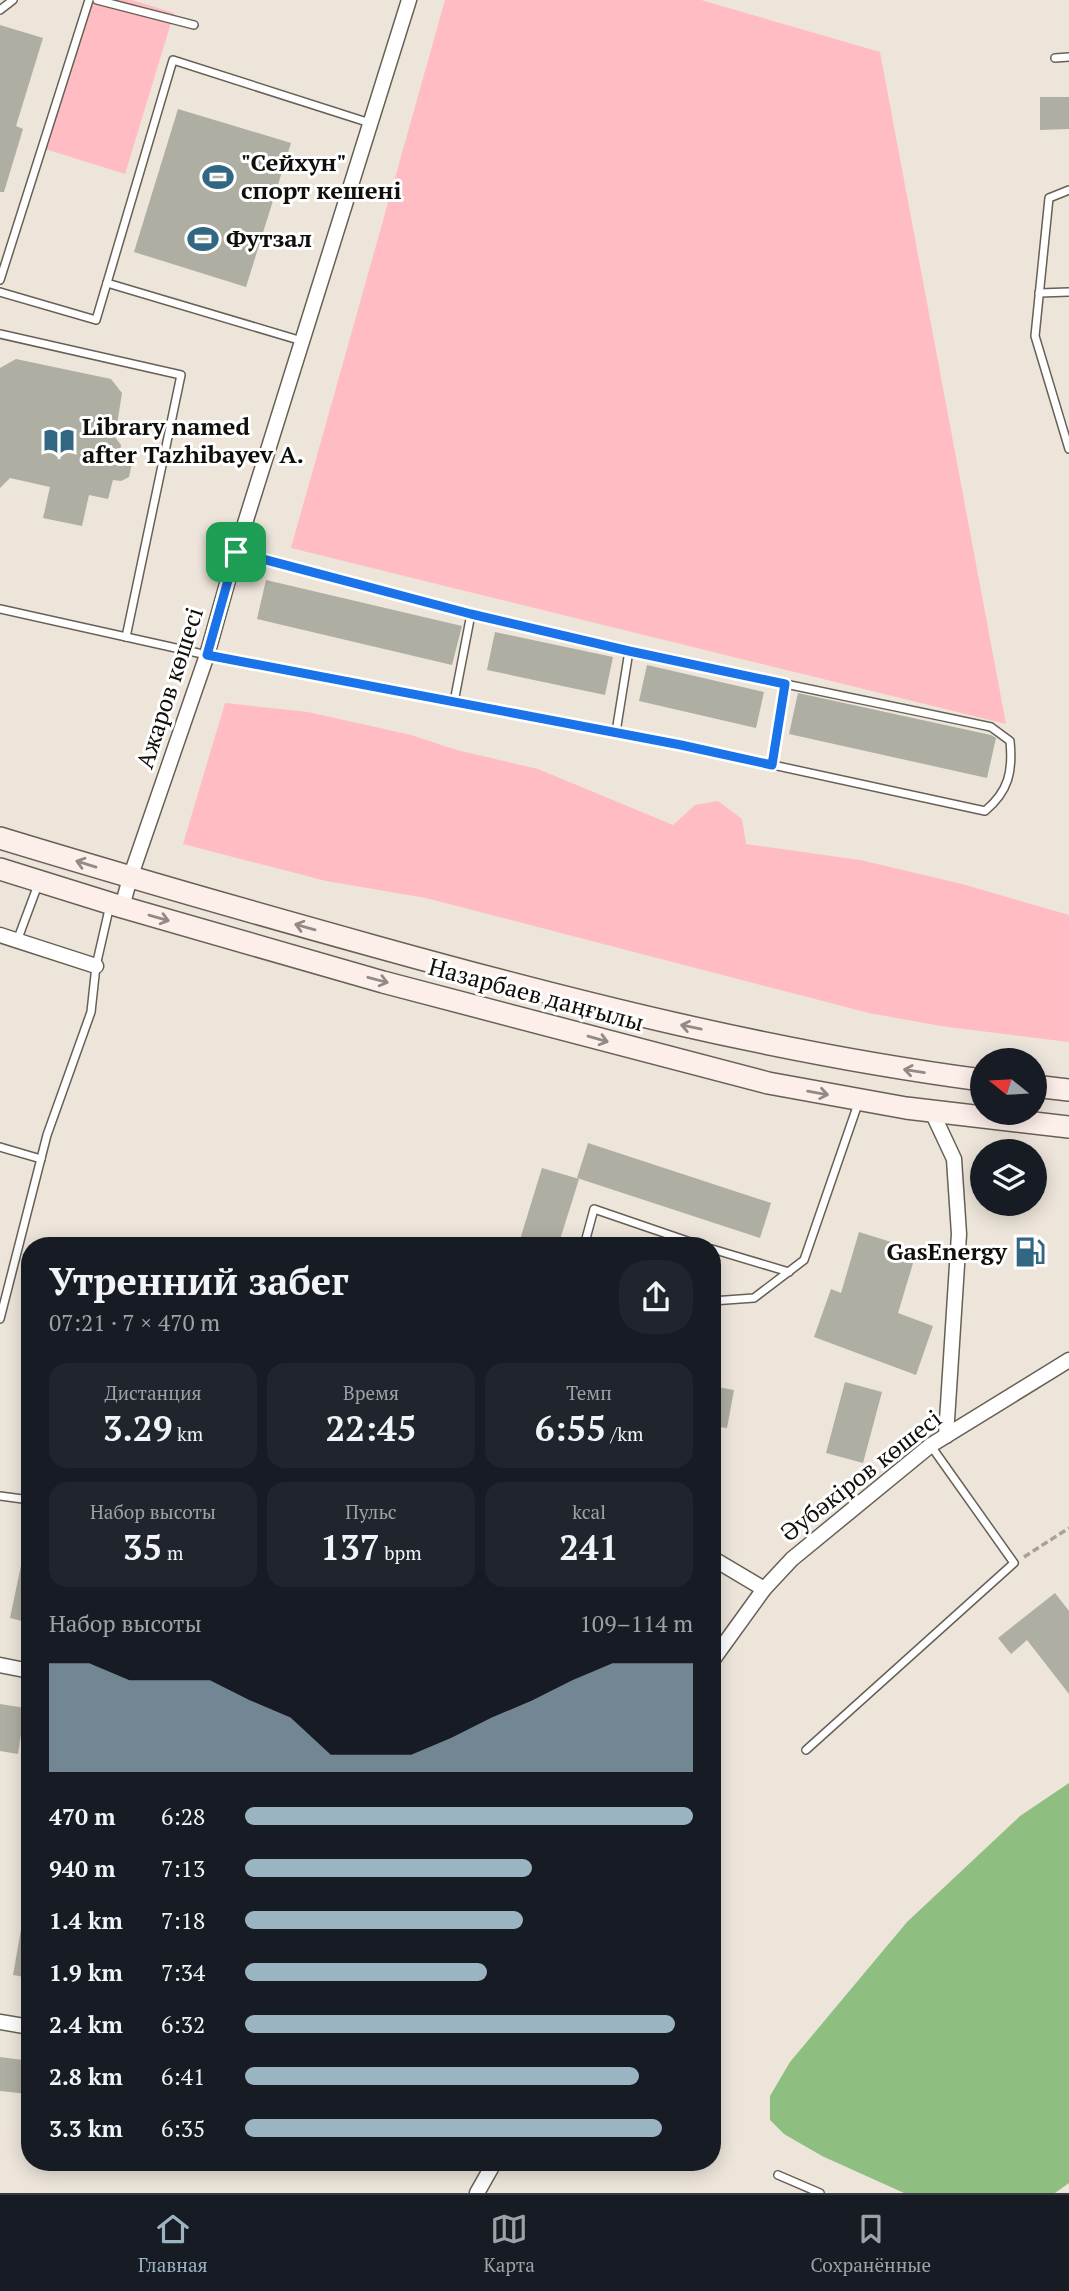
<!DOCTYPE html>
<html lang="ru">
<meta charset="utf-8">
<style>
:root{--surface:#171b24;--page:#20242c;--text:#f1f3f6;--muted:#9ea1a6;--line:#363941;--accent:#9bb4c2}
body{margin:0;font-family:"PT Serif",serif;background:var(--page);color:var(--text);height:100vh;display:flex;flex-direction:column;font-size:26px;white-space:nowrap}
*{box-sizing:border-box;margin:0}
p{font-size:23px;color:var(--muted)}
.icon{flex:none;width:38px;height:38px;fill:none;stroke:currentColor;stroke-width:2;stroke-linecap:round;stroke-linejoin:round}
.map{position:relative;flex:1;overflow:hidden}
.side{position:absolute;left:21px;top:1237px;width:700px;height:934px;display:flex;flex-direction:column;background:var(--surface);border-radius:28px;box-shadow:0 4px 18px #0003}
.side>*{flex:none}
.needle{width:46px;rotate:288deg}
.fabs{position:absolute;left:970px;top:1048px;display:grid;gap:14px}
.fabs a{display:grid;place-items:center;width:77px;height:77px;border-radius:50%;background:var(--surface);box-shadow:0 4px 18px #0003;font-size:35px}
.pin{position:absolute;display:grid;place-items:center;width:60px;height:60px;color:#fff;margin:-30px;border-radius:14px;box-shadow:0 4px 10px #0006}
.round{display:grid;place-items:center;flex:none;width:74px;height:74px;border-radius:28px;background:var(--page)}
.headline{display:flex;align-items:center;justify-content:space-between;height:119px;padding:0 28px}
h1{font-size:38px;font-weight:600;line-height:52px}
.stats{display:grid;grid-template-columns:repeat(3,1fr);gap:10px;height:119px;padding:7px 28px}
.stats div{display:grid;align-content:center;border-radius:18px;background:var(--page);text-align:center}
.stats b{font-size:35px;font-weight:600}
.stats small{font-size:19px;font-weight:400}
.stats p{font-size:19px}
.chart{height:196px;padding:14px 28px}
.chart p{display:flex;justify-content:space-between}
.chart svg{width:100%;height:126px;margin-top:7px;fill:var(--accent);opacity:.7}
ul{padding:0 28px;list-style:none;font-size:23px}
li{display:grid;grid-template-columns:112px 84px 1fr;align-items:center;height:52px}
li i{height:18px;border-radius:9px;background:var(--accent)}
.menu{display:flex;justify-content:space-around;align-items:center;height:98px;border-top:2px solid var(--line);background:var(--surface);font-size:19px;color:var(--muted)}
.menu a{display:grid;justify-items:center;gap:4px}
.menu .selected{color:var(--accent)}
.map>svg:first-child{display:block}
</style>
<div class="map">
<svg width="1069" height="2193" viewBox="0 0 1069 2193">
<rect width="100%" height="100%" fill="#ede5da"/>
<g fill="#ffbcc3">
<polygon points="88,0 132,0 174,13 125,174 42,148"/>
<polygon points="445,0 701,0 880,52 1006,724 291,548"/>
<polygon points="225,703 308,712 411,735 457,750 538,769 673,825 695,805 718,801 742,819 746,844 860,860 962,884 1069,915 1069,1042 941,1026 869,1013 426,898 326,881 183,844"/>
</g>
<polygon fill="#8ebf80" points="1069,1783 1069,2183 1055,2193 904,2193 822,2156 784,2134 770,2120 770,2096 790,2062 907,1922 1020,1816"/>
<g fill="#aeaea2">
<polygon points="0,25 43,38 16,126 23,129 4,192 0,192"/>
<polygon points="1040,97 1069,97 1069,129 1040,130"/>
<polygon points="178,109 291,143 246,287 134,252"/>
<polygon points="16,359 111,379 122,393 115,437 121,445 120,453 132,463 129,477 121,481 113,480 108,499 89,495 82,526 43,518 50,487 10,478 0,488 0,368"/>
<polygon points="266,580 462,626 452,665 257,619"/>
<polygon points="495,632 613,657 605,695 487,670"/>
<polygon points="647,665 764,692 756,728 639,701"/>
<polygon points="798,693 991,735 996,738 987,778 789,734"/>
<polygon points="588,1143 771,1203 760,1238 577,1178"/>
<polygon points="542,1168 579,1179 558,1246 518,1246"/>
<polygon points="859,1232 917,1250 898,1313 933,1326 916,1375 814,1337 831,1289 841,1293"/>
<polygon points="845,1382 882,1392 863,1463 826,1453"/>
<polygon points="712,1386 734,1390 727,1428 712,1426"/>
<polygon points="23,1556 30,1556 30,1623 10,1618"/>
<polygon points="1055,1593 1069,1611 1069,1694 1027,1640 1011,1654 998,1638"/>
<polygon points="0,1704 25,1708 18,1754 0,1751"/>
<polygon points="22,1924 30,1925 30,1978 13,1975"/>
<polygon points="0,2057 30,2061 28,2094 0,2091"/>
</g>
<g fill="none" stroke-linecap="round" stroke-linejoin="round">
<g stroke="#676056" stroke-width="10">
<g id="service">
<polyline points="97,0 194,25"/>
<polyline points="0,10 13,0"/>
<polyline points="1055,58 1069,57"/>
<polyline points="1069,190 1049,198 1035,336 1069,449"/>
<polyline points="0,280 89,0"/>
<polyline points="107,283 302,341"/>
<polyline points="0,292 96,320 173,60 370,123"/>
<polyline points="1039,293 1069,292"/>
<polyline points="0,334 181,375 126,637"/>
<path d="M 0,609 L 207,655 L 681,745 L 985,811 C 1009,791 1013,771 1010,741 L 991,727 C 818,690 644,657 472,614 C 393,594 316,571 236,552"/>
<polyline points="454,702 471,614"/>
<polyline points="616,732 629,651"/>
<polyline points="772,765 785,684"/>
<polyline points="17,941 39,882"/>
<polyline points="0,1147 41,1159"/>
<polyline points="584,1246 594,1209 702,1246"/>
<polyline points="712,1249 789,1272"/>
<polyline points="712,1301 754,1298 804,1260 859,1101"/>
<polyline points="0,1319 47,1135 91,1012 96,966 110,905"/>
<polyline points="0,1496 30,1500"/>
<polyline points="806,1750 1014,1563 931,1446"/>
<polyline points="778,2175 820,2193"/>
</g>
</g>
<g stroke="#676056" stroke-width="17">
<g id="minor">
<polyline points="122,907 130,878 207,655 236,552 409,0"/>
<polyline points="0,935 96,966"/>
<polyline points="932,1112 954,1159 959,1234 946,1436"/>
<polyline points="712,1558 764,1589"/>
<polyline points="712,1661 764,1589 792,1559 931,1445 1069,1360"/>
<polyline points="0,1665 30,1671"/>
<polyline points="0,2022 30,2027"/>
<polyline points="477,2193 494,2163"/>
</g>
</g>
<g stroke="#676056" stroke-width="24">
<g id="secondary">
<path d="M 0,838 C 125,876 251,912 377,947 C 575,1002 777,1053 982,1080"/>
<polyline points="0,869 122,907 383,982 768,1083 906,1108 1069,1127"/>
<polyline points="1034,1086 1069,1090"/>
</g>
</g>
<polyline stroke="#a7a198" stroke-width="3.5" stroke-dasharray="7 3.5" stroke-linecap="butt" points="1024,1557 1069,1528"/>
<use href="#service" stroke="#fff" stroke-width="7"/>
<use href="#minor" stroke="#fff" stroke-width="14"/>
<use href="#secondary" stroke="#fceee9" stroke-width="21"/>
</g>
<defs><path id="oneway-shaft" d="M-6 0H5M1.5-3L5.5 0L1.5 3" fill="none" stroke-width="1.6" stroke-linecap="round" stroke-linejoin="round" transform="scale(1.75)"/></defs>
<g stroke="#928a85">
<use href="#oneway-shaft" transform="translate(86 864) rotate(-163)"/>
<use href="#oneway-shaft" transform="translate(159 918) rotate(16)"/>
<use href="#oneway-shaft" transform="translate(305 927) rotate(-164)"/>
<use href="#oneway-shaft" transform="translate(378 980) rotate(15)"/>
<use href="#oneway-shaft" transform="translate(691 1027) rotate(-168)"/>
<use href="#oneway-shaft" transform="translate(598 1039) rotate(16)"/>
<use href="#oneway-shaft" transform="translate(914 1071) rotate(-171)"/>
<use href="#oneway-shaft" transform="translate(818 1093) rotate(10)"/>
</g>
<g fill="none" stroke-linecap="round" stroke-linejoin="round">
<g stroke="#fff" stroke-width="14">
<polygon id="route" points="236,552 471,614 629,651 785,684 772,765 681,745 207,655"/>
</g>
<use href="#route" stroke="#1a73e8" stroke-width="9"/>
</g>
<defs>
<g id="stadium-bare" transform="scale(2.415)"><path d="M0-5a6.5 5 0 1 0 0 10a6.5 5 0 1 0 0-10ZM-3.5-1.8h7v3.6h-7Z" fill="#316782" stroke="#fff" stroke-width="2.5" paint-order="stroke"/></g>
<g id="library-bare" transform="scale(2.415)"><path d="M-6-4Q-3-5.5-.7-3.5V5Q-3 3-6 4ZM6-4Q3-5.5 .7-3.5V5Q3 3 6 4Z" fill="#316782" stroke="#fff" stroke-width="2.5" paint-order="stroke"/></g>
<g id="fuel-bare" transform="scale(2.415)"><path d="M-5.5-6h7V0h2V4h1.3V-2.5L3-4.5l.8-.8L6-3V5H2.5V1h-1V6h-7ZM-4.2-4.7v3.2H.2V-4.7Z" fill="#316782" stroke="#fff" stroke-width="2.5" paint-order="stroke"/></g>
</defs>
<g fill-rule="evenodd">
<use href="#stadium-bare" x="218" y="177"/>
<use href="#stadium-bare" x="203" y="239"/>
<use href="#library-bare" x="59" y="441"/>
<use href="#fuel-bare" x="1030" y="1252"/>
</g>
<g text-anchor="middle" stroke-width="6" stroke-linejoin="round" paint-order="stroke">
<g font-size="24" font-weight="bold" fill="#110f0b" stroke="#fff" text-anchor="start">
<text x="241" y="171">"Сейхун"<tspan x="241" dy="28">спорт кешені</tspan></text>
<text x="226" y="247">Футзал</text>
<text x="82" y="435">Library named<tspan x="82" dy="28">after Tazhibayev A.</tspan></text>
<text x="1007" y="1260" text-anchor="end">GasEnergy</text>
</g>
<g font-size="24" fill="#110f0b" stroke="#fff">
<text transform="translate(170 688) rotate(-72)" y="8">Ажаров көшесі</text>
<text transform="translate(536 995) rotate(15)" y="8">Назарбаев даңғылы</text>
<text transform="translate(861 1476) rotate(-38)" y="8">Әубәкіров көшесі</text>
</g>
</g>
</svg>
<div class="fabs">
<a><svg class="needle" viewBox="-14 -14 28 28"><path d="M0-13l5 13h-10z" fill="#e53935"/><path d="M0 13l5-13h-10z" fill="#9ea1a6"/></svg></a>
<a><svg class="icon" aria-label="layers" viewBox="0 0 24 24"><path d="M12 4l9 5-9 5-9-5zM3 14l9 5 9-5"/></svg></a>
</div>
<div class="pin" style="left:236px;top:552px;background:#1e9e55"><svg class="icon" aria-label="arrive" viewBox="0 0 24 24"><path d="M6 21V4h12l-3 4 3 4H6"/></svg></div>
<section class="side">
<div class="headline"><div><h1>Утренний забег</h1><p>07:21 · 7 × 470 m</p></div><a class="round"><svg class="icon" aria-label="share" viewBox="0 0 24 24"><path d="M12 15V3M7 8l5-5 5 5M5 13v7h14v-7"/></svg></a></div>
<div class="stats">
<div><p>Дистанция</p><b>3.29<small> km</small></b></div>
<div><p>Время</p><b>22:45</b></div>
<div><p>Темп</p><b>6:55<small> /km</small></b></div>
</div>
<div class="stats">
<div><p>Набор высоты</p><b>35<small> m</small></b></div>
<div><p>Пульс</p><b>137<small> bpm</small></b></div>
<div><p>kcal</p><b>241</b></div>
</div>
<div class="chart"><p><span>Набор высоты</span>109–114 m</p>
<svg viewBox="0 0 160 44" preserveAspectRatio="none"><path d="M0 44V6L10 6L20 12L30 12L40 12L50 19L60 25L70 38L80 38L90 38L100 32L110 25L120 19L130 12L140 6L150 6L160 6V44z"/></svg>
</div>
<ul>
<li><b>470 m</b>6:28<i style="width:100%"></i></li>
<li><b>940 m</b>7:13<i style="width:64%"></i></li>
<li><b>1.4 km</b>7:18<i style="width:62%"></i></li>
<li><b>1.9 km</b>7:34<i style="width:54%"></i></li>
<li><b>2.4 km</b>6:32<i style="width:96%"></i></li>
<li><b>2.8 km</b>6:41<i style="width:88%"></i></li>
<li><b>3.3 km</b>6:35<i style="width:93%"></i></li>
</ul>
</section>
</div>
<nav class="menu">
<a class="selected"><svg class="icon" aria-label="home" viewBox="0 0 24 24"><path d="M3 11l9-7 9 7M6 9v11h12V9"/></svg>Главная</a>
<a><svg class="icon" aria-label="map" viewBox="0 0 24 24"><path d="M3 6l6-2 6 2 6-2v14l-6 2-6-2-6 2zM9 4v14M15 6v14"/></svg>Карта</a>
<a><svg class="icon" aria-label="saved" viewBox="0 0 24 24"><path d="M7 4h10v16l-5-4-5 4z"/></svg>Сохранённые</a>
</nav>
